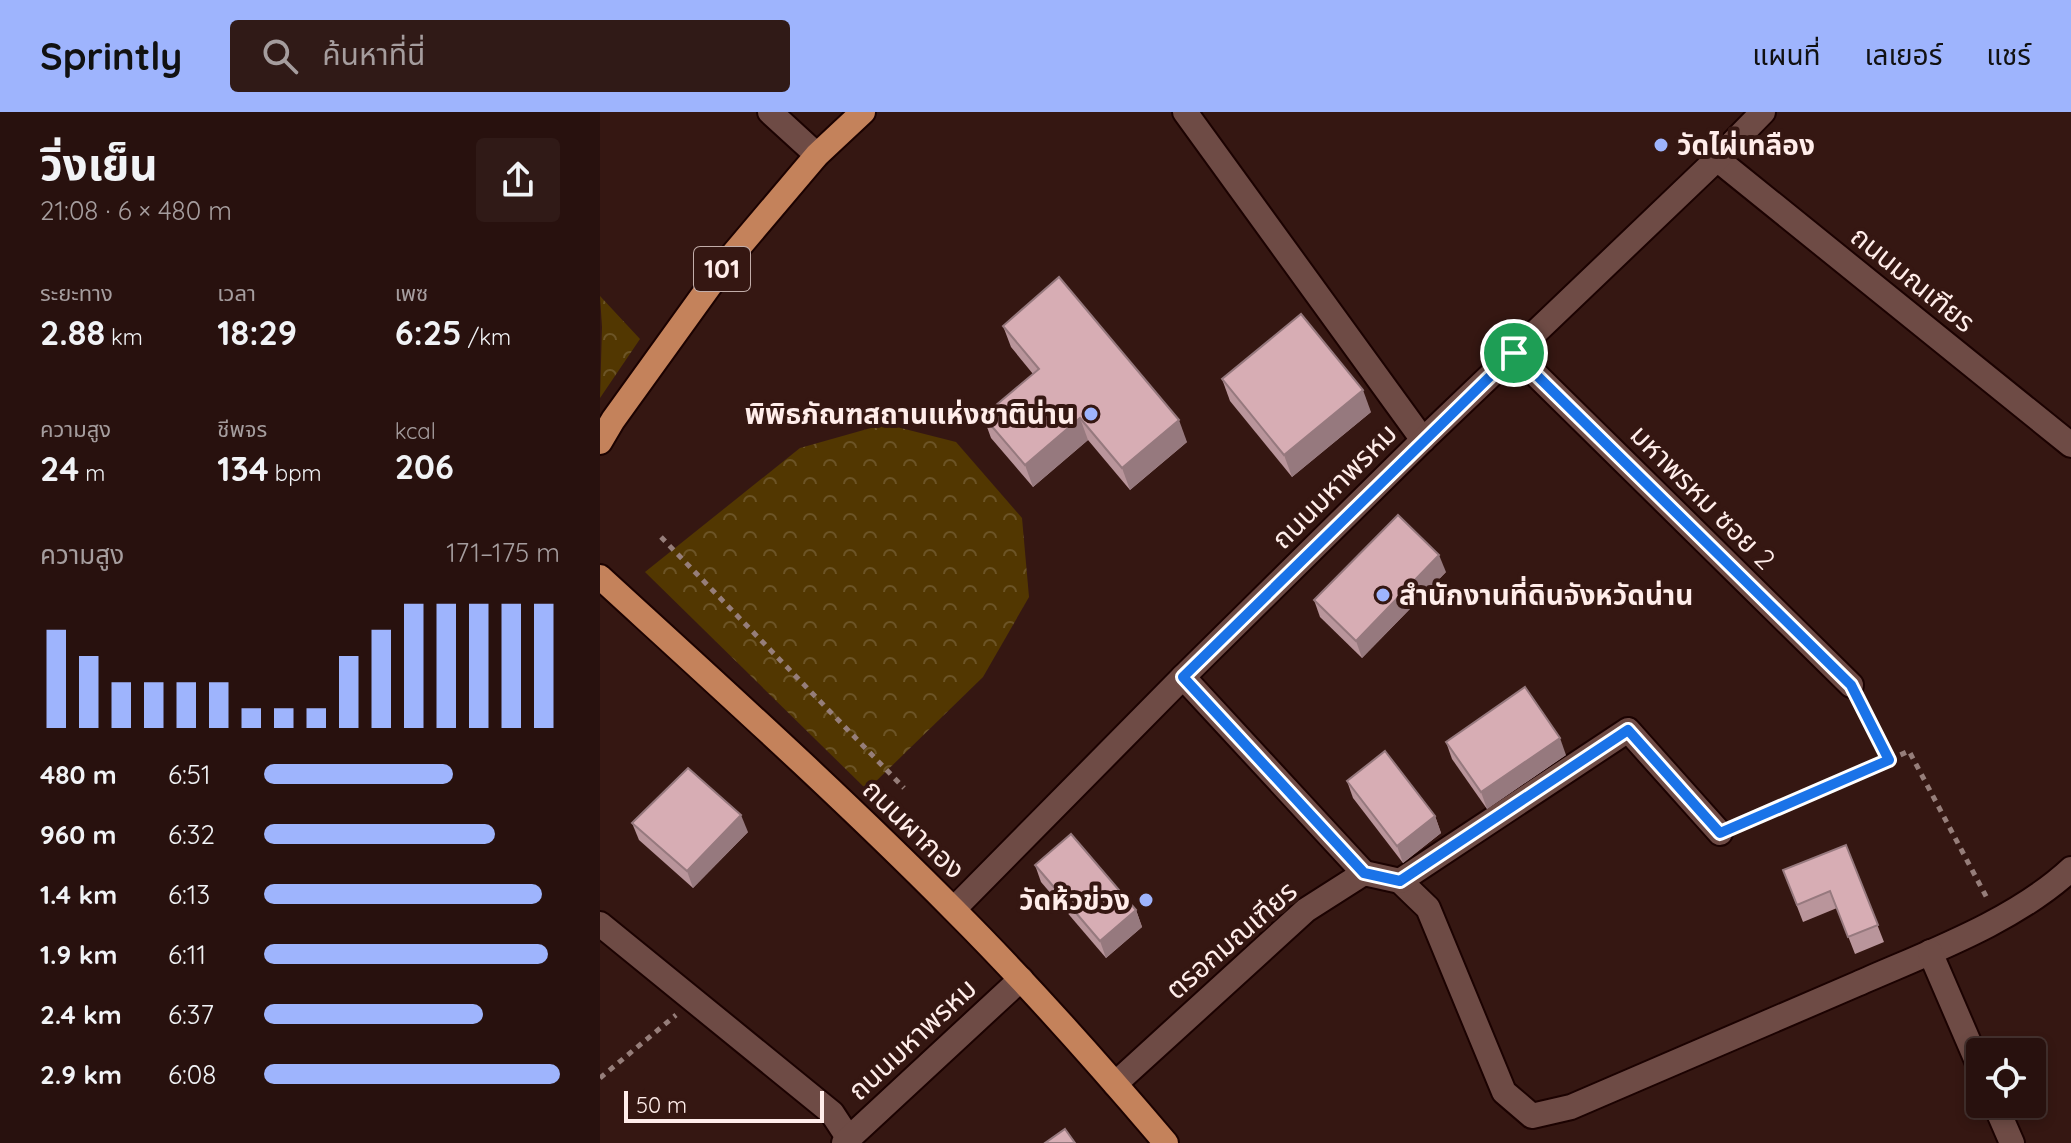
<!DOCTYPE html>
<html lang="th">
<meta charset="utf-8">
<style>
:root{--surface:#28110e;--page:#301a17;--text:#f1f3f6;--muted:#a59d9e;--line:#44312e;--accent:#9eb4fd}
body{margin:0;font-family:Quicksand,"Noto Sans Thai",sans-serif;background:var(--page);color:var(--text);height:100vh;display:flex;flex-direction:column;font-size:30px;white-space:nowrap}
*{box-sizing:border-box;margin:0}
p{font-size:26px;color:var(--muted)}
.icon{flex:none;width:44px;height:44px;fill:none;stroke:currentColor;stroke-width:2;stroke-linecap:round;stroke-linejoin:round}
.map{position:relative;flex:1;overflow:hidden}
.side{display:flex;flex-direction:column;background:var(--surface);width:600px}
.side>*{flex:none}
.controls{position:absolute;left:1366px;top:926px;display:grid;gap:16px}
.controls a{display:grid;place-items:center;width:80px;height:80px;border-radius:8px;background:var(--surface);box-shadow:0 4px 12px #0003,0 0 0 2px var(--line);font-size:40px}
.scale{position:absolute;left:24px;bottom:20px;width:200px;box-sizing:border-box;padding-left:8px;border:4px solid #ffedea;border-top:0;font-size:22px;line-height:28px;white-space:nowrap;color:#ffedea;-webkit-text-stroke:6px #351712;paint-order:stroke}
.pin{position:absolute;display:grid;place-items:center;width:68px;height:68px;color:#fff;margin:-34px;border:4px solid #fff;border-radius:50%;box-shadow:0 2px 8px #0007}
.round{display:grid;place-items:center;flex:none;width:84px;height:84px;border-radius:8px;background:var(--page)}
.overview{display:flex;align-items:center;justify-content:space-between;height:136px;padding:0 40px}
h1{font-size:44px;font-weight:700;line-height:60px}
.metrics{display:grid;grid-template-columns:repeat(3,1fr);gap:12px;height:136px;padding:8px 40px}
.metrics div{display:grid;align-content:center}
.metrics b{font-size:34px;font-weight:700}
.metrics small{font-size:22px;font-weight:400}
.metrics p{font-size:22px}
.chart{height:224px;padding:16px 40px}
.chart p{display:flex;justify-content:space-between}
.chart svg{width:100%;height:144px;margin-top:8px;stroke:var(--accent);stroke-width:6}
ul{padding:0 40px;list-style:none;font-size:26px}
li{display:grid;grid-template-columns:128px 96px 1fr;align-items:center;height:60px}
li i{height:20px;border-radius:10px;background:var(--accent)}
header{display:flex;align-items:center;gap:48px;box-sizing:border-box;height:112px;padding:0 40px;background:var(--accent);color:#111}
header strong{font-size:38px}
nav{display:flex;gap:44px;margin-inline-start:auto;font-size:28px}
.search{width:560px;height:72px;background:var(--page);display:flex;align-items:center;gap:20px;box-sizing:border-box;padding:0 28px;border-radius:8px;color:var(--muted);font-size:30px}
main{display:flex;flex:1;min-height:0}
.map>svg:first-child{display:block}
</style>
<header>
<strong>Sprintly</strong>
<div class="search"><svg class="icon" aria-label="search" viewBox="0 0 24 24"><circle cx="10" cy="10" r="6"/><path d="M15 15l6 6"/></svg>ค้นหาที่นี่</div>
<nav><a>แผนที่</a><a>เลเยอร์</a><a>แชร์</a></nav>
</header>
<main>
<section class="side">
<div class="overview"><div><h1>วิ่งเย็น</h1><p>21:08 · 6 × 480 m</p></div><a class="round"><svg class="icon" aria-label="share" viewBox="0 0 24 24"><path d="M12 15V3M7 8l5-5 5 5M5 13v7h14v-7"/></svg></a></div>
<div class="metrics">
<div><p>ระยะทาง</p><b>2.88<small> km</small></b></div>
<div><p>เวลา</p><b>18:29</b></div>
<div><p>เพซ</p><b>6:25<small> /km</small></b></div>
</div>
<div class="metrics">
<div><p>ความสูง</p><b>24<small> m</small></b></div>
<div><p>ชีพจร</p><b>134<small> bpm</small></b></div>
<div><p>kcal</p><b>206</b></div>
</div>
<div class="chart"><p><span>ความสูง</span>171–175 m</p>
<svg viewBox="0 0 160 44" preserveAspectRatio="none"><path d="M5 44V14M15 44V22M25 44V30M35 44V30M45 44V30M55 44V30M65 44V38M75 44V38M85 44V38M95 44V22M105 44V14M115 44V6M125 44V6M135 44V6M145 44V6M155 44V6"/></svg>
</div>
<ul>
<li><b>480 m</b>6:51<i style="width:64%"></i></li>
<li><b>960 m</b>6:32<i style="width:78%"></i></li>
<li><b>1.4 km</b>6:13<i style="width:94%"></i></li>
<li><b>1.9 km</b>6:11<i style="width:96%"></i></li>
<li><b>2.4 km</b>6:37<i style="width:74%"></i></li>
<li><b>2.9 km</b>6:08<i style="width:100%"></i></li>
</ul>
</section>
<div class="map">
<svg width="1471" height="1031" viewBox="0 0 1471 1031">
<defs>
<pattern id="park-crowns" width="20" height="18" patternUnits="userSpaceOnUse" patternTransform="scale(2)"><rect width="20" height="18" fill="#523701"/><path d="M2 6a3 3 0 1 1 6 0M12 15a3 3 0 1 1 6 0" fill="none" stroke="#6c5426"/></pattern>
</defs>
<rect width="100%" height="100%" fill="#351712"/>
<g fill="url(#park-crowns)">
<polygon points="0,184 40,227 0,286 2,215"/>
<polygon points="285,312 356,330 422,406 429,485 383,565 267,678 45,460 200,336"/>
</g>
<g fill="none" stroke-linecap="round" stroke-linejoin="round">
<g stroke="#1b0201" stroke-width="28">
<g id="minor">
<polyline points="170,0 217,43"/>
<polyline points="585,0 823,328"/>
<polyline points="1117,47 1471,333"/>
<polyline points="914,241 1251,573"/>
<polyline points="583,565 764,761"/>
<path d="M 800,769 L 828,796 L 904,980 L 932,1004 L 971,995 C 1066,954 1161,913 1257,872 C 1327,841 1414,810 1471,757"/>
<polyline points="800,769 1028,618 1120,721"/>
<polyline points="354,797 583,565 823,328 1117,47 1163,0"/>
<polyline points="0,812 232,1001 249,1027"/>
<polyline points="1330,840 1380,956"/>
<polyline points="515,972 706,798 764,761 800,769"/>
<polyline points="1395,992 1412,1031"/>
<polyline points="244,1031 421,867"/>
</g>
</g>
<g stroke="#1b0201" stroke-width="28">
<g id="major">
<polyline points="0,330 13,308 129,147 217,43 263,0"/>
<path d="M 0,465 C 119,574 240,683 354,798 C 428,872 498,951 566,1031"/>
</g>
</g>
<g stroke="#967e7a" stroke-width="5" stroke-dasharray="6 6" stroke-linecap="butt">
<polyline points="61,425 304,676"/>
<polyline points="1262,595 1289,648 1309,639 1388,788"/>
<polyline points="1142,711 1289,648"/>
<polyline points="0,966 76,903"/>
</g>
<use href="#minor" stroke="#6e4b45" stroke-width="24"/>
<use href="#major" stroke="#c4825b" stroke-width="24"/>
</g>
<g fill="#b9959b">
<polygon points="403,214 587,330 530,378 488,328 433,375 391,326 383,304 433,262 411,235"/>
<polygon points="622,267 771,300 692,365 630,289"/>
<polygon points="846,460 762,546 720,505 714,488"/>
<polygon points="846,630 966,643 887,697 852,647"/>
<polygon points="747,669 835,704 841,721 803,751 753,686"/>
<polygon points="32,711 148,720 93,776 39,728"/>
<polygon points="1246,733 1284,830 1255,842 1237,796 1203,810 1183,758"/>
<polygon points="435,753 536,798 542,815 506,846 441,770"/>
</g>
<g fill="#96797e">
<polygon points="763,278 771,300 692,365 684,343"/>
<polygon points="480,306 488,328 433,375 425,353"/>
<polygon points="579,308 587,330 530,378 522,356"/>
<polygon points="839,443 846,460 762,546 756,529"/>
<polygon points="960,626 966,643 887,697 881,680"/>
<polygon points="141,703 148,720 93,776 87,759"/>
<polygon points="835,704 841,721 803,751 797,734"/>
<polygon points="536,798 542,815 506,846 500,829"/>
</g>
<g fill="#d7adb4" stroke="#96797e" stroke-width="2">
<polygon points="459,165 579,308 522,356 480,306 425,353 383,304 439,257 403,214"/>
<polygon points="701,202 763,278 684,343 622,267"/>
<polygon points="798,403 839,443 756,529 714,488"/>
<polygon points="925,575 960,626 881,680 846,630"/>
<polygon points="785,639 835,704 797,734 747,669"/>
<polygon points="88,656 141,703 87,759 32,711"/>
<polygon points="471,722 536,798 500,829 435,753"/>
<polygon points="1246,733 1278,813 1248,825 1230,779 1197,793 1183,758"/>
<polygon points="465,1017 475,1031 445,1031"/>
</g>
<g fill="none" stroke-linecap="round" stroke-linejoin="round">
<g stroke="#fff" stroke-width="16">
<polygon id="route" points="914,241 1251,573 1289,648 1120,721 1028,618 800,769 764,761 583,565"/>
</g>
<use href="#route" stroke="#1a73e8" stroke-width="10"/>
</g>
<g fill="#9eb4fd" stroke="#351712" stroke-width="3">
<circle cx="1061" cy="33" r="8"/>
<circle cx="491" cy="302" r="8"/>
<circle cx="783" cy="483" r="8"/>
<circle cx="546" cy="788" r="8"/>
</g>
<g text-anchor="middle" stroke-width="8" stroke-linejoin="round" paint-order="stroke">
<rect fill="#351712" stroke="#c2ada9" stroke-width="2" x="94" y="135" width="56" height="44" rx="6"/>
<g font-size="26" font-weight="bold" fill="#ffedea">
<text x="122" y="166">101</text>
</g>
<g font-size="28" font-weight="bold" fill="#ffedea" stroke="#351712" text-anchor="start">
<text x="1077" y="43">วัดไผ่เทลือง</text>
<text x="475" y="312" text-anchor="end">พิพิธภัณฑสถานแห่งชาติน่าน</text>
<text x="799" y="493">สำนักงานที่ดินจังหวัดน่าน</text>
<text x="530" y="798" text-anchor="end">วัดห้วข่วง</text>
</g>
<g font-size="28" fill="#ffedea" stroke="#351712">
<text transform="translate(1313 167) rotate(39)" y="10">ถนนมณเฑียร</text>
<text transform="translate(734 374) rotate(-45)" y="10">ถนนมหาพรหม</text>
<text transform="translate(1103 385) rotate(45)" y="10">มหาพรหม ซอย 2</text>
<text transform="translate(314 717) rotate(44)" y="10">ถนนผากอง</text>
<text transform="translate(631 828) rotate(-41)" y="10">ตรอกมณเฑียร</text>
<text transform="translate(312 927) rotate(-43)" y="10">ถนนมหาพรหม</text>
</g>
</g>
</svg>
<div class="controls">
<a><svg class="icon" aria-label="locate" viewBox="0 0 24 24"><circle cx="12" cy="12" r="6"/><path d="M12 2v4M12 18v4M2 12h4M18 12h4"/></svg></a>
</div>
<div class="scale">50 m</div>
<div class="pin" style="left:914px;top:241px;background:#1e9e55"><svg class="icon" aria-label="arrive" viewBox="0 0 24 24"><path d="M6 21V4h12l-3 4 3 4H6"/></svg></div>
</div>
</main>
